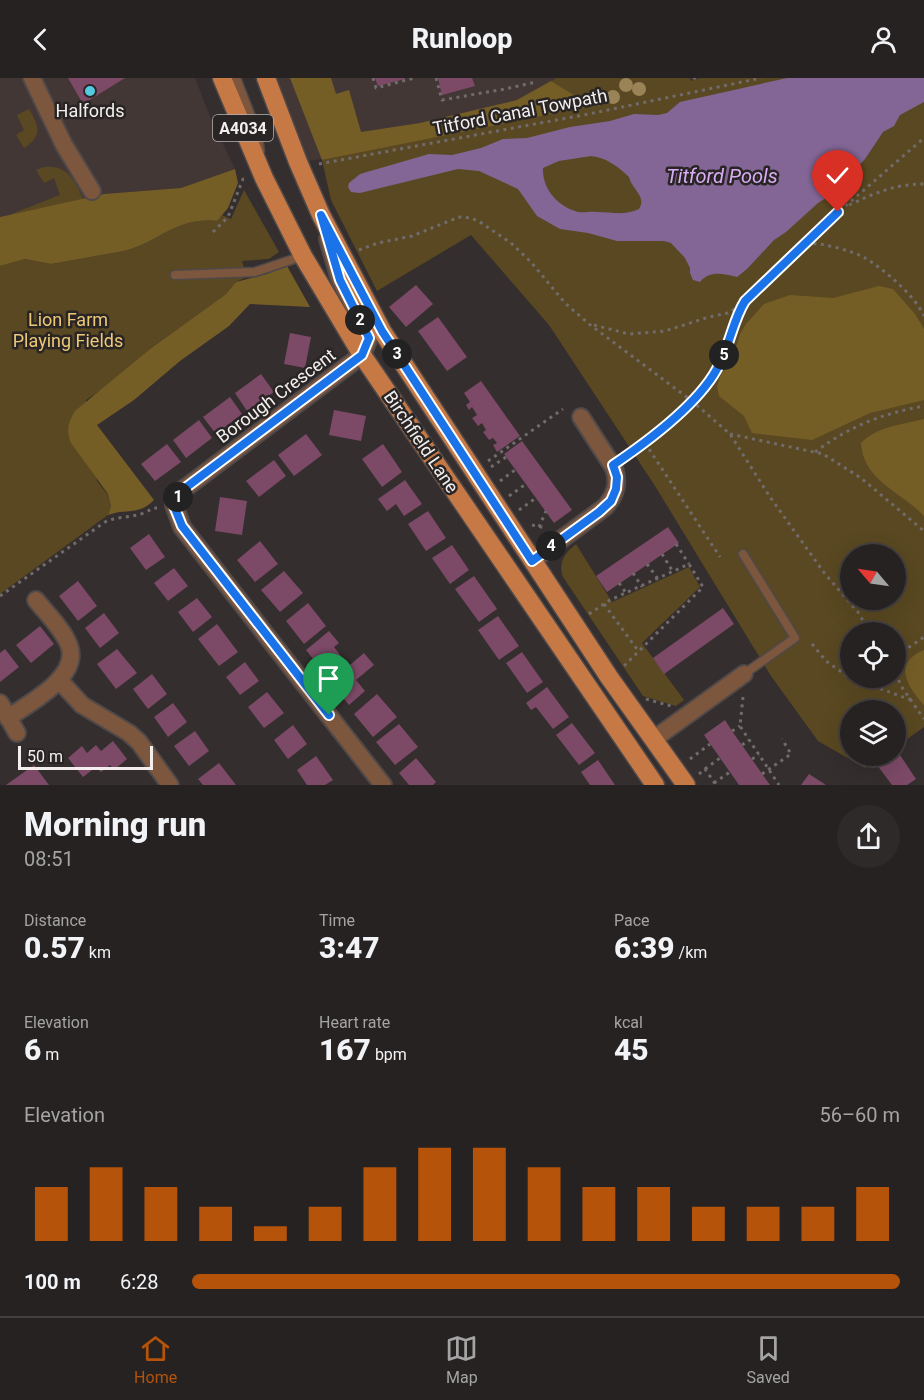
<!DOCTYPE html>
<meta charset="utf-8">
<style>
:root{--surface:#272222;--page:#2f2a2a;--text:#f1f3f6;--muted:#a4a4a5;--line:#433f40;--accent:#b45309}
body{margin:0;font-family:Roboto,sans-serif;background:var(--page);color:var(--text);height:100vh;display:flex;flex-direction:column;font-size:22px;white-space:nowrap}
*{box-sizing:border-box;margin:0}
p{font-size:20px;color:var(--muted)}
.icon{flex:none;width:33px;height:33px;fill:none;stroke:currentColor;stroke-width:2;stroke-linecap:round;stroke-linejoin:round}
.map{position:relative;height:707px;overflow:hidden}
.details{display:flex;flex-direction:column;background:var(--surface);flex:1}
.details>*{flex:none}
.needle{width:39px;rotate:299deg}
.buttons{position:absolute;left:840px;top:466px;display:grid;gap:12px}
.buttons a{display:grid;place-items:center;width:66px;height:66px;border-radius:50%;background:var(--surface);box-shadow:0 6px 24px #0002,0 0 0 2px var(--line);font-size:30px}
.scale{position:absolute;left:18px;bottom:15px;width:135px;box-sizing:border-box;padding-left:6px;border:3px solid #f3efef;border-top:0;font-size:16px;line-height:21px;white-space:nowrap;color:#f3efef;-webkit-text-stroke:4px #2a2525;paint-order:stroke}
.pin{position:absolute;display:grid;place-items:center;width:51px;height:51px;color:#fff;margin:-62px -26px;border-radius:50% 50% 50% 0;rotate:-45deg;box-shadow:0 0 6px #0007}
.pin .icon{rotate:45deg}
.km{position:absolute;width:30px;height:30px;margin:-15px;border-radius:50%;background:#222;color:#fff;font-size:16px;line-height:30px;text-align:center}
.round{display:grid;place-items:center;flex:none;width:63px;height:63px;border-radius:32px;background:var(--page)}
.headline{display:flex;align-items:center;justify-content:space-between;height:102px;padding:0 24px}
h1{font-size:33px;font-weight:800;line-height:45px}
.stats{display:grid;grid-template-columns:repeat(3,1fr);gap:9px;height:102px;padding:6px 24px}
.stats div{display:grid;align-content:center}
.stats b{font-size:30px;font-weight:800}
.stats small{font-size:16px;font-weight:400}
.stats p{font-size:16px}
.chart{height:168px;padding:12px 24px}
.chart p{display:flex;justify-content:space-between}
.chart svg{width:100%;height:108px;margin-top:6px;stroke:var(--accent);stroke-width:6}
ul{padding:0 24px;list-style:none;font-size:20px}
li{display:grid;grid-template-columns:96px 72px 1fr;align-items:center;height:45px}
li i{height:15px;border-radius:8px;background:var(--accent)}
header{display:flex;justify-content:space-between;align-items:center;height:78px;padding:0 24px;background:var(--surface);font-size:27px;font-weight:800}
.tabs{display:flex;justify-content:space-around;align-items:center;height:84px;border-top:2px solid var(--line);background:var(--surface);font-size:16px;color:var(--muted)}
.tabs a{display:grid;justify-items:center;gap:3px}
.tabs .active{color:var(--accent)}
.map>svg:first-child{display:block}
</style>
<header><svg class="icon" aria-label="back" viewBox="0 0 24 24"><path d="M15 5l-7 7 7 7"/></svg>Runloop<svg class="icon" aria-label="person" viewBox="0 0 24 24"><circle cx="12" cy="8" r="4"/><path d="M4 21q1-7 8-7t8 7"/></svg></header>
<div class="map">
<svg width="924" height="707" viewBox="0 0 924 707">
<rect width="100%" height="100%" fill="#342e2e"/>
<g fill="#433736">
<polygon points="0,0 195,0 210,39 235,91 181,110 104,116 0,139"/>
<polygon points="266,0 924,0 924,6 298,84"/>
</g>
<g fill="#594821" fill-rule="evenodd">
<path d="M 557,0 L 689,0 L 691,3 L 701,0 L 924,0 L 924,649 L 896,669 L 896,633 L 850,633 L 850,678 L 882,678 L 865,690 L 818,663 L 771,598 L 655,408 L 549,247 L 471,157 L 377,213 L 331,122 L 322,82 L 591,28 L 551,3 ZM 850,477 L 896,477 L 896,522 L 850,522 ZM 850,555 L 896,555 L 896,600 L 850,600 Z"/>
<path d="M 29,31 C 39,48 43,58 24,70 L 16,57 L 24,52 L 17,37 Z"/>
<path d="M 44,89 C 67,86 76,103 83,121 L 9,137 L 60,117 L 54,100 L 44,105 L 36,92 Z"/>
<path d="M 244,112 L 279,174 L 269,181 L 242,183 L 247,199 L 236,204 L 226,216 L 150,271 L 106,309 L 86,322 L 97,403 L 108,417 L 111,428 L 108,437 L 0,516 L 0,188 L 25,181 L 51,186 L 124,173 C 160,164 175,139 217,143 L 222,137 L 231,141 Z"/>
<path d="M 576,466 L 612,524 L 689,489 L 700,509 L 642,565 L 684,622 L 676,628 L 643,618 L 563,499 C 558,484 565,475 576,466 Z"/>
</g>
<g fill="#755e26">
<polygon points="290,0 331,0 336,16 349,12 361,54 420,45 517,22 551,3 592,28 322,82"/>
<path d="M 235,91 L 238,105 L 228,130 L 217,143 C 175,139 160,164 124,173 L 51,186 L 25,181 L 0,188 L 0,139 L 104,116 L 181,110 Z"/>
<path d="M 287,188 L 310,229 L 250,226 L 229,248 L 180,283 L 134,322 L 97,347 L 154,422 C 138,438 127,430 108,437 L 111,428 L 108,416 L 71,365 C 66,352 68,345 75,333 L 150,271 L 226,216 L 236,204 L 267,196 Z"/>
<polygon points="879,208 893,211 915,236 924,251 924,322 870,335 812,362 752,355 744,338 719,318 717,308 720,299 734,275 740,256 746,246 764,226 790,217 833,220"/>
<path d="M 924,341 L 924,438 C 902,414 863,403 861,365 C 878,348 901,347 924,341 Z"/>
<path d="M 924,572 L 924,627 C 907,608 892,585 924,572 Z"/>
</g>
<path fill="#836696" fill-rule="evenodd" d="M 787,0 L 924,0 L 924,24 L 900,37 L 894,48 L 883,54 L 865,81 L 837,113 L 818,125 L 786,154 L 774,162 L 747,191 L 737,199 C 723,196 710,192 700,204 L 693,202 L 690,195 L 690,190 L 685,180 L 671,165 L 664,163 L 617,163 L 588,155 L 560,151 L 537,138 L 518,111 L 479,93 L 458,91 L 360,115 L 351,114 L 348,109 L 349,105 L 360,96 L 429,76 L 452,77 L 481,70 L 503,61 L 527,60 L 570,49 L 610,43 L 634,36 L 658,37 L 667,35 L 680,24 ZM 591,78 C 607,80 617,88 629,99 C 632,112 647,118 639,131 C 624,138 612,134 597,134 C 591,133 585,135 578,134 C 558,129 542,111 543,90 L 559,83 Z"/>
<g fill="#7c4966">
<polygon points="68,0 125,0 83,26"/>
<polygon points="375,0 405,0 405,1 378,8"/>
<polygon points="438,0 472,0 475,8 442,17"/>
<polygon points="416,207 433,226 406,249 389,229"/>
<polygon points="438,239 467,279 447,293 418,253"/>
<polygon points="290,255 311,259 305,290 284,286"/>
<polygon points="261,296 274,314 247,333 235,315"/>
<polygon points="481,303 520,358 497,374 493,367 497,365 493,360 489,362 483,354 486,352 482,345 478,348 472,340 477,337 472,329 469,332 466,327 470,324 464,315"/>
<polygon points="230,319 242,336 216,356 203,339"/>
<polygon points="334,332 366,338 361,363 329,357"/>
<polygon points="199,342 212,360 186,380 173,362"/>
<polygon points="306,356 322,377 294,398 278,377"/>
<polygon points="522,363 572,432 554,445 504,376"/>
<polygon points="167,366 181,384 155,403 141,386"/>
<polygon points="383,366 402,394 382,409 362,381"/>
<polygon points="274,382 286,398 259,419 246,403"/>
<polygon points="405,402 422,426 404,438 396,426 387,433 378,421"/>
<polygon points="220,419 247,423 242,457 215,453"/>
<polygon points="428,433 446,460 426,473 408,446"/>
<polygon points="668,449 679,465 607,514 596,498"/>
<polygon points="149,456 165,479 146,492 130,470"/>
<polygon points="260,463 278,486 255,504 237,482"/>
<polygon points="452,467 469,492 450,506 432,480"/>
<polygon points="174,490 188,508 168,523 154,505"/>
<polygon points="284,493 303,515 280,534 261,512"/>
<polygon points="474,498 497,531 479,544 455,511"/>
<polygon points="78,503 97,528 78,543 59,518"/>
<polygon points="197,520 212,539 193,554 178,534"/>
<polygon points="308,525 326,548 304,566 286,543"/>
<polygon points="723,530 734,546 664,596 653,580"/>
<polygon points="104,535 119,555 100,570 85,550"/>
<polygon points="498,538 519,568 499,582 478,552"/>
<polygon points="217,546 238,574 219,588 198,561"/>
<polygon points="40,548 54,566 31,585 16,567"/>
<polygon points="329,553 339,565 334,569 343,581 325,596 306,572"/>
<polygon points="5,571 19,589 0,604 0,575"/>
<polygon points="117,571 137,595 116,611 97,586"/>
<polygon points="522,574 543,604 527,615 506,585"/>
<polygon points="364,575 374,587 356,602 365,613 349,627 330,604"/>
<polygon points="245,584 259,603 240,617 226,599"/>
<polygon points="152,596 167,616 148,631 133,611"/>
<polygon points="547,609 569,639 553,651 536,629 531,632 526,625"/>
<polygon points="267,614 284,635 264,650 248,629"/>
<polygon points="377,616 397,639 373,659 354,636"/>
<polygon points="173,625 187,644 168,659 154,639"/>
<polygon points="725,642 732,653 770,707 739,707 704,657"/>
<polygon points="572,645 595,675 579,687 556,657"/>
<polygon points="399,646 418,669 395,687 376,664"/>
<polygon points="293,647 307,666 288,681 274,662"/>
<polygon points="195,653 209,673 189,688 174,668"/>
<polygon points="113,663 127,681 114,692 110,687 101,694 96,689 83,699 68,680 82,668 87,675 96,667 101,673"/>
<polygon points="896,671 916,701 907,707 892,707 877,687 889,678 896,678"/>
<polygon points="316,678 333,702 325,707 307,707 297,692"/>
<polygon points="416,680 436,704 433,707 409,707 399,695"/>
<polygon points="598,682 615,707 590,707 581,694"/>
<polygon points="219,685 236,707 203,707 198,701"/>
<polygon points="34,687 49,707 6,707"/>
<polygon points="809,696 826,707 801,707"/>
</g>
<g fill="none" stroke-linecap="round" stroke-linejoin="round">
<g stroke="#4f4949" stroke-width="11">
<g id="lane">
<polyline points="236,0 257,54 260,73"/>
<polyline points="175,197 255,194 303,178"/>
<polyline points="613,387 630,375"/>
<polyline points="743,476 795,560 744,596"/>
</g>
</g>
<g stroke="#4f4949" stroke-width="20">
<g id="street">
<polyline points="32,0 64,67 92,113"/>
<polyline points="328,161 340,202 369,260 362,277 180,414 174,427 182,449 383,707"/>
<path d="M 532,483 L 605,429 C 616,417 619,405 614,390 L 581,339"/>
<polyline points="60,603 82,627 129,655 139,664 170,707"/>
<polyline points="0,625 17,655"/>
<path d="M 8,640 C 29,625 81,599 69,567 C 62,550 47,536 36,522"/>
<polyline points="654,661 744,596"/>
</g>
</g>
<g stroke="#4f4949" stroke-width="21">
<g id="primary">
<polyline points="222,0 264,100 303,178 362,277 655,707"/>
<polyline points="266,0 298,84 321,137 382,253 609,599 686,707"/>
</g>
</g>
<g stroke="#716b6b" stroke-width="3" stroke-dasharray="3 4.5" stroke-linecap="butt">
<polyline points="373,0 376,10 414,0"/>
<polyline points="436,0 442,22 505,11 536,4"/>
<polyline points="693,0 696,0"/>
<polyline points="319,86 589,36 761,0"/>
<path d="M 849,127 C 875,115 895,106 924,106"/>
<polyline points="213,154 228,139 243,101 245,101"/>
<path d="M 806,165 C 822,165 851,172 865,180 C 884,191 916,219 924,238"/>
<polyline points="359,172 378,165 412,158 459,139 471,140 480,144 511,165 531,184 565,225 589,246 692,323 730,356 770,419 825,496 858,534 870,555"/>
<polyline points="594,247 629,256 665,253 709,239 728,235 740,228"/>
<polyline points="730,356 823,376 861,400 924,453"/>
<polyline points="645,365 720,479"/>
<polyline points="640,369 698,318 708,307 728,267 736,241 745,223 812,157 924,60"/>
<path d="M 815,374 C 850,348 881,336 924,328"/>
<polyline points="488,383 563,331"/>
<polyline points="491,389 506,379"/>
<polyline points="500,403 515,392"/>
<polyline points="509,418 526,406"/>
<polyline points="519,432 536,420"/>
<polyline points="532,447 546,450"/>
<polyline points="539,449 546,433"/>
<polyline points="676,466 689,486"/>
<polyline points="662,476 673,494"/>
<polyline points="647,486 658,501"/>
<polyline points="633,495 642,509"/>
<polyline points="619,505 626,515"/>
<path d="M 0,518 L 105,444 C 118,438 131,440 144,435 C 149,433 152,430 157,430"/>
<polyline points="604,526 639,574"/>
<polyline points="589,536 610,522 689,486 703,509 624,588"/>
<polyline points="812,566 826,583 850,600"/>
<polyline points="896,578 924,559"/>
<polyline points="896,595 901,608 924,641"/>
<polyline points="852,600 911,622"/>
<polyline points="743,619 740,648 779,707"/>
<polyline points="646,621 671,628"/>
<polyline points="732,653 740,648"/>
<polyline points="742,667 749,662"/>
<polyline points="690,681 710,666"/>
<polyline points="752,681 759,677"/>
<polyline points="705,691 720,680"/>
<polyline points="699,696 705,691 716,707"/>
<polyline points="762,696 791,676 782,661"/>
<polyline points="714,705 730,694"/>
</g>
<use href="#lane" stroke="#7d563e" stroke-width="8"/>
<use href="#street" stroke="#7d563e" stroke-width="16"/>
<use href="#primary" stroke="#c77945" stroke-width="18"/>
</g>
<g fill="#9a8356">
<circle cx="626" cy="7" r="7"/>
<circle cx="639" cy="11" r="7"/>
<circle cx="613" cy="19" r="7"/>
<circle cx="597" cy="21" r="7"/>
</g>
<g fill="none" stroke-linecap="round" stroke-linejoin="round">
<g stroke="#fff" stroke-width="12">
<path id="route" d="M 329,637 L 182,448 L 174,428 L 180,414 L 362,277 L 369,260 L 340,202 L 321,137 L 382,253 L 532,483 L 599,434 L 611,423 L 616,411 L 617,399 L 613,387 C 647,364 701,324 719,287 C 730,266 733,242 745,223 L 838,134"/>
</g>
<use href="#route" stroke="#1a73e8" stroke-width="8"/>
</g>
<circle fill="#54cade" stroke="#2a2525" stroke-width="2" cx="90" cy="13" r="6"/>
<g text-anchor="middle" stroke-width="5" stroke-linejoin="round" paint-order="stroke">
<rect fill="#2a2525" stroke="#b7b2b2" stroke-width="1.5" x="213" y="37" width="60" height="26" rx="4.5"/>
<g font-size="16" font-weight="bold" fill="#f3efef">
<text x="243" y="56">A4034</text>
</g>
<g font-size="18" fill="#f3efef" stroke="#2a2525">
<text x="90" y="39">Halfords</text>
</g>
<g font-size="18" fill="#f3efef" stroke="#2a2525">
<text transform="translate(520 34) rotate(-11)" y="6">Titford Canal Towpath</text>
<text transform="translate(276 318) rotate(-37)" y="6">Borough Crescent</text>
<text transform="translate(421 364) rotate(56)" y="6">Birchfield Lane</text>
</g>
<g font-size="18" fill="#edc876" stroke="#2a2525">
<text x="68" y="248">Lion Farm<tspan x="68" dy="21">Playing Fields</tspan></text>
</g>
<g font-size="20" font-style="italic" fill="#d9adf5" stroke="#2a2525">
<text x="722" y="105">Titford Pools</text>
</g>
</g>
</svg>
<div class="buttons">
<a><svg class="needle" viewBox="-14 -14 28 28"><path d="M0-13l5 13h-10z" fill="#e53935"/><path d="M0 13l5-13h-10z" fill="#a4a4a5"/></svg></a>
<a><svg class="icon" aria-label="locate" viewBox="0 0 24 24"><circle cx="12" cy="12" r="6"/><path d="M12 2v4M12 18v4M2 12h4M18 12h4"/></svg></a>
<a><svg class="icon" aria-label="layers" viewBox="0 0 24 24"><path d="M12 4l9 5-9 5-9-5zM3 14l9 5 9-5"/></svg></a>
</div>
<div class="scale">50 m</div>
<div class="pin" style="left:329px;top:637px;background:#1e9e55"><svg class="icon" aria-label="arrive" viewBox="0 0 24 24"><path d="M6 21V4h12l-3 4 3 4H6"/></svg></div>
<div class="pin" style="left:838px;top:134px;background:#d93025"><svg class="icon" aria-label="check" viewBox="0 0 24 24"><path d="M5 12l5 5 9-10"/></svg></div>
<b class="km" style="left:178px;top:419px">1</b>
<b class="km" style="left:360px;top:242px">2</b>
<b class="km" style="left:397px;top:276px">3</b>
<b class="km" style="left:551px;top:468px">4</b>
<b class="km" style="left:724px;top:277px">5</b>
</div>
<section class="details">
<div class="headline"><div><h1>Morning run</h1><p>08:51</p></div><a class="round"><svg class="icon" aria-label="share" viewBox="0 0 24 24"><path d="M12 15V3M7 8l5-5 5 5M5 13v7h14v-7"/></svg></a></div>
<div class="stats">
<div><p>Distance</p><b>0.57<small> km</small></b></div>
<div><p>Time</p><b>3:47</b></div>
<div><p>Pace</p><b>6:39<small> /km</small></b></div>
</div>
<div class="stats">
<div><p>Elevation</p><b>6<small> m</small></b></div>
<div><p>Heart rate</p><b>167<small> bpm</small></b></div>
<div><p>kcal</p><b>45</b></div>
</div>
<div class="chart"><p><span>Elevation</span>56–60 m</p>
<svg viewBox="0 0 160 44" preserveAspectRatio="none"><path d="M5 44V22M15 44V14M25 44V22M35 44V30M45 44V38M55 44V30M65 44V14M75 44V6M85 44V6M95 44V14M105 44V22M115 44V22M125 44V30M135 44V30M145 44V30M155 44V22"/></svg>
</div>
<ul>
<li><b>100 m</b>6:28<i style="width:100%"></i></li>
</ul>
</section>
<nav class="tabs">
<a class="active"><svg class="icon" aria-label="home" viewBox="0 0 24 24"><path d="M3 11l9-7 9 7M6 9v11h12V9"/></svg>Home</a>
<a><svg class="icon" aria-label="map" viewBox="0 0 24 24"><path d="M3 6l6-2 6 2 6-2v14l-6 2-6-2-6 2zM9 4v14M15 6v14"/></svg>Map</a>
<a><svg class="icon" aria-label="saved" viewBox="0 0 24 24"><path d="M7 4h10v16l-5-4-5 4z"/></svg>Saved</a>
</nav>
